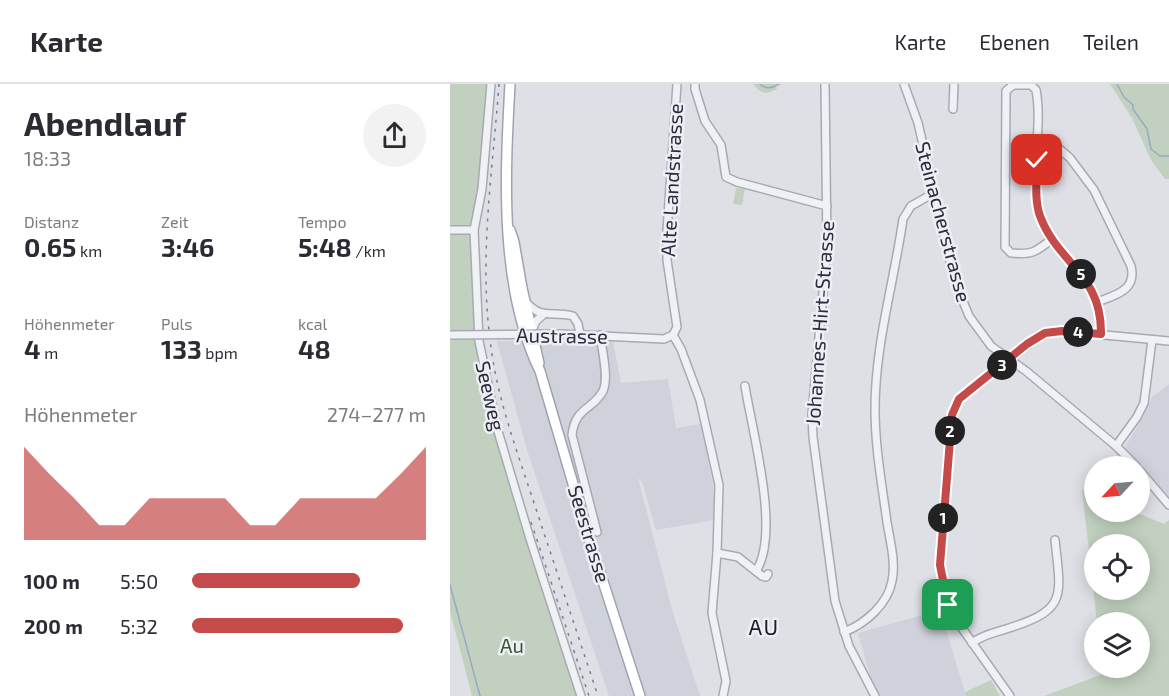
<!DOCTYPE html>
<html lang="de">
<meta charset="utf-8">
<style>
:root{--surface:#fff;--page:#f2f2f3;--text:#2b2b33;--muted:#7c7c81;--line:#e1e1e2;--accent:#c44b4a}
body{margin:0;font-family:"Exo 2",sans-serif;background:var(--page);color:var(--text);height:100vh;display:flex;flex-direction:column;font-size:22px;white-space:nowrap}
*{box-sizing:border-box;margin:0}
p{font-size:20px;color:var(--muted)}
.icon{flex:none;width:33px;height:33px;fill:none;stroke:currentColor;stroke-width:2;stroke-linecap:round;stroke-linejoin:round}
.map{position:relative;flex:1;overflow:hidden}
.details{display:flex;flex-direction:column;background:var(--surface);width:450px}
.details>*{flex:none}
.needle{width:39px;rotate:244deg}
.tools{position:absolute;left:634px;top:372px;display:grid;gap:12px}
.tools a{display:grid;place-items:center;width:66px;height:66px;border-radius:50%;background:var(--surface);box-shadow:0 3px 15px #0003;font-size:30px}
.pin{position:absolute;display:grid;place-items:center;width:51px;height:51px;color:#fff;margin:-26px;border-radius:12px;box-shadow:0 3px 9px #0006}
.km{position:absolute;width:30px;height:30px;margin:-15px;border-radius:50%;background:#222;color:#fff;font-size:16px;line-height:30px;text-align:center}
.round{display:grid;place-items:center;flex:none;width:63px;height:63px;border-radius:32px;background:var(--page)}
.head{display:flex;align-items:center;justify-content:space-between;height:102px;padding:0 24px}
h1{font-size:33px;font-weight:700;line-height:45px}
.figures{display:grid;grid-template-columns:repeat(3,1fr);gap:9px;height:102px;padding:6px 24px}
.figures div{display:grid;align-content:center}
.figures b{font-size:26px;font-weight:700}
.figures small{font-size:16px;font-weight:400}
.figures p{font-size:16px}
.chart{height:168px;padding:12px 24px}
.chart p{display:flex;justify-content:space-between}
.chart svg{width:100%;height:108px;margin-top:6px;fill:var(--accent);opacity:.7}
ul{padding:0 24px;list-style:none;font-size:20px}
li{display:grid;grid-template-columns:96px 72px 1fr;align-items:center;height:45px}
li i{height:15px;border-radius:8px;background:var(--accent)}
header{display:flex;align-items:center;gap:36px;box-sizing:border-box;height:84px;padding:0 30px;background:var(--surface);border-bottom:2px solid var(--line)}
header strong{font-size:28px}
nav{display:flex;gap:33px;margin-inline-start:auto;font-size:21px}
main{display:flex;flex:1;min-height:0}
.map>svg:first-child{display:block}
</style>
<header>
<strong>Karte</strong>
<nav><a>Karte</a><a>Ebenen</a><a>Teilen</a></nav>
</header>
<main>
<section class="details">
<div class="head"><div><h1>Abendlauf</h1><p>18:33</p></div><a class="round"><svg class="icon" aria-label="share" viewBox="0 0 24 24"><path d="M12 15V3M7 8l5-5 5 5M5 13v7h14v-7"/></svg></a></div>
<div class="figures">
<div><p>Distanz</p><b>0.65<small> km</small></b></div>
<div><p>Zeit</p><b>3:46</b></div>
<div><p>Tempo</p><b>5:48<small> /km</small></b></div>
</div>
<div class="figures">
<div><p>Höhenmeter</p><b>4<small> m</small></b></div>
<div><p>Puls</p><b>133<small> bpm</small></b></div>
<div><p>kcal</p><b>48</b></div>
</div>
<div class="chart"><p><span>Höhenmeter</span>274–277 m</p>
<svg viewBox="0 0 160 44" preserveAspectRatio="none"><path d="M0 44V6L10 17L20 27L30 38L40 38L50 27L60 27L70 27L80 27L90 38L100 38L110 27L120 27L130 27L140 27L150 17L160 6V44z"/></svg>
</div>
<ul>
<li><b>100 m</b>5:50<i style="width:72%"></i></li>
<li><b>200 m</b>5:32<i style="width:90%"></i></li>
</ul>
</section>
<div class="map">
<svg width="719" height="612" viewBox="0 0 719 612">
<rect width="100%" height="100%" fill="#dee0e6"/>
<g fill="#d0d2db">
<polygon points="47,257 163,257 171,299 218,295 226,344 251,340 263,401 264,436 206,446 192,398 188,394 223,529 250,612 159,612 77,366"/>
<polygon points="719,300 719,417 675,363 693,333 702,313"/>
<polygon points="490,526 516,612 431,612 422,598 408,549"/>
</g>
<g fill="#c1d0bf" fill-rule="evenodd">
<polygon points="0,0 41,0 26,136 28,248 47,344 131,612 22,612 0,527"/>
<path d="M 303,0 L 325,0 L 327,5 C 315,11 311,10 303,0 Z"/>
<polygon points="660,0 719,0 719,95 715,95 701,76 682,34"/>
<polygon points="286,104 295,105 292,121 283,120"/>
<path d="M 632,405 L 645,410 L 645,428 L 685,428 L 714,440 L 719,436 L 719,612 L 594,612 L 653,590 L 653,584 L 690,584 L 690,538 L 647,538 ZM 645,460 L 690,460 L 690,506 L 645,506 Z"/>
<polygon points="541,596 550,612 516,612 515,608"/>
</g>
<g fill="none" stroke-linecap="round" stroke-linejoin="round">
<g stroke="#9ba8c4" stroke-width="1.5">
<path d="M 310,0 C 316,6 322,4 329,0"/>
<polyline points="667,0 674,13 683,21 683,25 697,45 701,65 710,72 719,72"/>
<polyline points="0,501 30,612"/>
</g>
<g stroke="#a7aab3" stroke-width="10">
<g id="minor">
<polyline points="41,0 32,105 24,146 29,257 47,344 81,458 131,612"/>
<polyline points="245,0 245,5 255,37 271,61 276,93 287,98 377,122"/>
<polyline points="375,0 377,163 362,331 363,353 385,517 399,562 425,612"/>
<polyline points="454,0 468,39 504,195 519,232 541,262 576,287 666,362 686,382"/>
<polyline points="503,25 504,0"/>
<path d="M 587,59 L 606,62 L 620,74 L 644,106 L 681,182 C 687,206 666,211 647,218"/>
<polyline points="0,146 24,146"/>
<path d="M 602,155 C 586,168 582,171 561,169 L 555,163 L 556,7 L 563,1 L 581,1 L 586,6 C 594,48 576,100 593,139 C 613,183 652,192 651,250"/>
<path d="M 75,217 C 92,237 102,226 123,232 L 128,240 L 130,250"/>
<polyline points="82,247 86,237 93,231"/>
<polyline points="111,250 214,255 223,251"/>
<polyline points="223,251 231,265 250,316 269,401 267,469 262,529 276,597 273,612"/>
<polyline points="223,251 227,243 217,176 217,147 227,0"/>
<path d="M 295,302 C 302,347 331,449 306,487"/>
<polyline points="666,362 687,333 694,319 702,256"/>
<polyline points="690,387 719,421"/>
<path d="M 147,448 L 122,351 C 125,323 143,326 153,307 C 159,294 152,265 150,251"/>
<polyline points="267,469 288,473 312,492 316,493 318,490"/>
<path d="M 394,548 C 415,540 438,520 442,497 C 446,478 440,457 437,438 C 432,401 425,363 425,325 C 425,261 444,198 453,135 L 461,122 L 484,109"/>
<path d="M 522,559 C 532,551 544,549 556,545 C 618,526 611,513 605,456"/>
<polyline points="560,612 502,530 493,502 490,481 496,395 504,325 509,315 589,252 595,249 612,247 719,257"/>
</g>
</g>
<g stroke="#9ea3b1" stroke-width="12">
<g id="major">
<path d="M 60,0 C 55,91 49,204 90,287 L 138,451 L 190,612"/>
<polyline points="60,146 64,158 72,204 89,279"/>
</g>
</g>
<use href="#minor" stroke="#f0f1f5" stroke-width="7"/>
<use href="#major" stroke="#fff" stroke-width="9"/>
<g stroke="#787d8f" stroke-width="1.5" stroke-dasharray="3 6" stroke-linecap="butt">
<path d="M 49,0 C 43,84 29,171 40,255 C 46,312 67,367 85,422 C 106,485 127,549 148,612"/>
<polyline points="81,438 139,612"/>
</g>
<g stroke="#a7aab3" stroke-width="10" stroke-linecap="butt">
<polyline id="minor-bridge" points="0,251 111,250"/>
</g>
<use href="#minor-bridge" stroke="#f0f1f5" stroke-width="7"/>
</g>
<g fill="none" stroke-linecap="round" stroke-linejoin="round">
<g stroke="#fff" stroke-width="12">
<path id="route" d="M 498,521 L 490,481 L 502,331 L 509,315 L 577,260 L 595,249 L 612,247 L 651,250 C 652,190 608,180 590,132 C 584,115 587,94 587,76"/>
</g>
<use href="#route" stroke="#c44b4a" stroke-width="8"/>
</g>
<g text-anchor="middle" stroke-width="5" stroke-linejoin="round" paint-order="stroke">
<g font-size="20" fill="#282c3c" stroke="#edeff4">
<text transform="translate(222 96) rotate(-87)" y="7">Alte Landstrasse</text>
<text transform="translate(493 138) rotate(75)" y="7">Steinacherstrasse</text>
<text transform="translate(370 239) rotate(-86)" y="7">Johannes-Hirt-Strasse</text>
<text transform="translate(112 252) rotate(1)" y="7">Austrasse</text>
<text transform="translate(40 312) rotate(77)" y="7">Seeweg</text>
<text transform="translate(139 450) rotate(73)" y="7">Seestrasse</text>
</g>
<g font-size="20" fill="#385636" stroke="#edeff4">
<text x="62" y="569">Au</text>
</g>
<g font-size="22" letter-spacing="1.5" fill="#1a1e2c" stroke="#edeff4">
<text x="314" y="551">AU</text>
</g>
</g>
</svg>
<div class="tools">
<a><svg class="needle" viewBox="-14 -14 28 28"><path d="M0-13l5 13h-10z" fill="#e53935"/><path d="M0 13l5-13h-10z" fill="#7c7c81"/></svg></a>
<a><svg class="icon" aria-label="locate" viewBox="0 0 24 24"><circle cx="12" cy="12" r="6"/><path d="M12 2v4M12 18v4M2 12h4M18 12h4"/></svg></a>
<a><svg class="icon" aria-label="layers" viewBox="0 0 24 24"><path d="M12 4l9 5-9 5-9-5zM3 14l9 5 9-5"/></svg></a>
</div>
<div class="pin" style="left:498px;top:521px;background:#1e9e55"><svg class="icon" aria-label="arrive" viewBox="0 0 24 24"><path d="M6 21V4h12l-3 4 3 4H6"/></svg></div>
<div class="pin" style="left:587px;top:76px;background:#d93025"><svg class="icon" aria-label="check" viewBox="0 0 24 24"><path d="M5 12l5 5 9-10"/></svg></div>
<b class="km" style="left:493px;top:434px">1</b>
<b class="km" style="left:500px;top:347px">2</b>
<b class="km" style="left:552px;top:281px">3</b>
<b class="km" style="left:628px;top:248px">4</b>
<b class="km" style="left:631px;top:190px">5</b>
</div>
</main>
